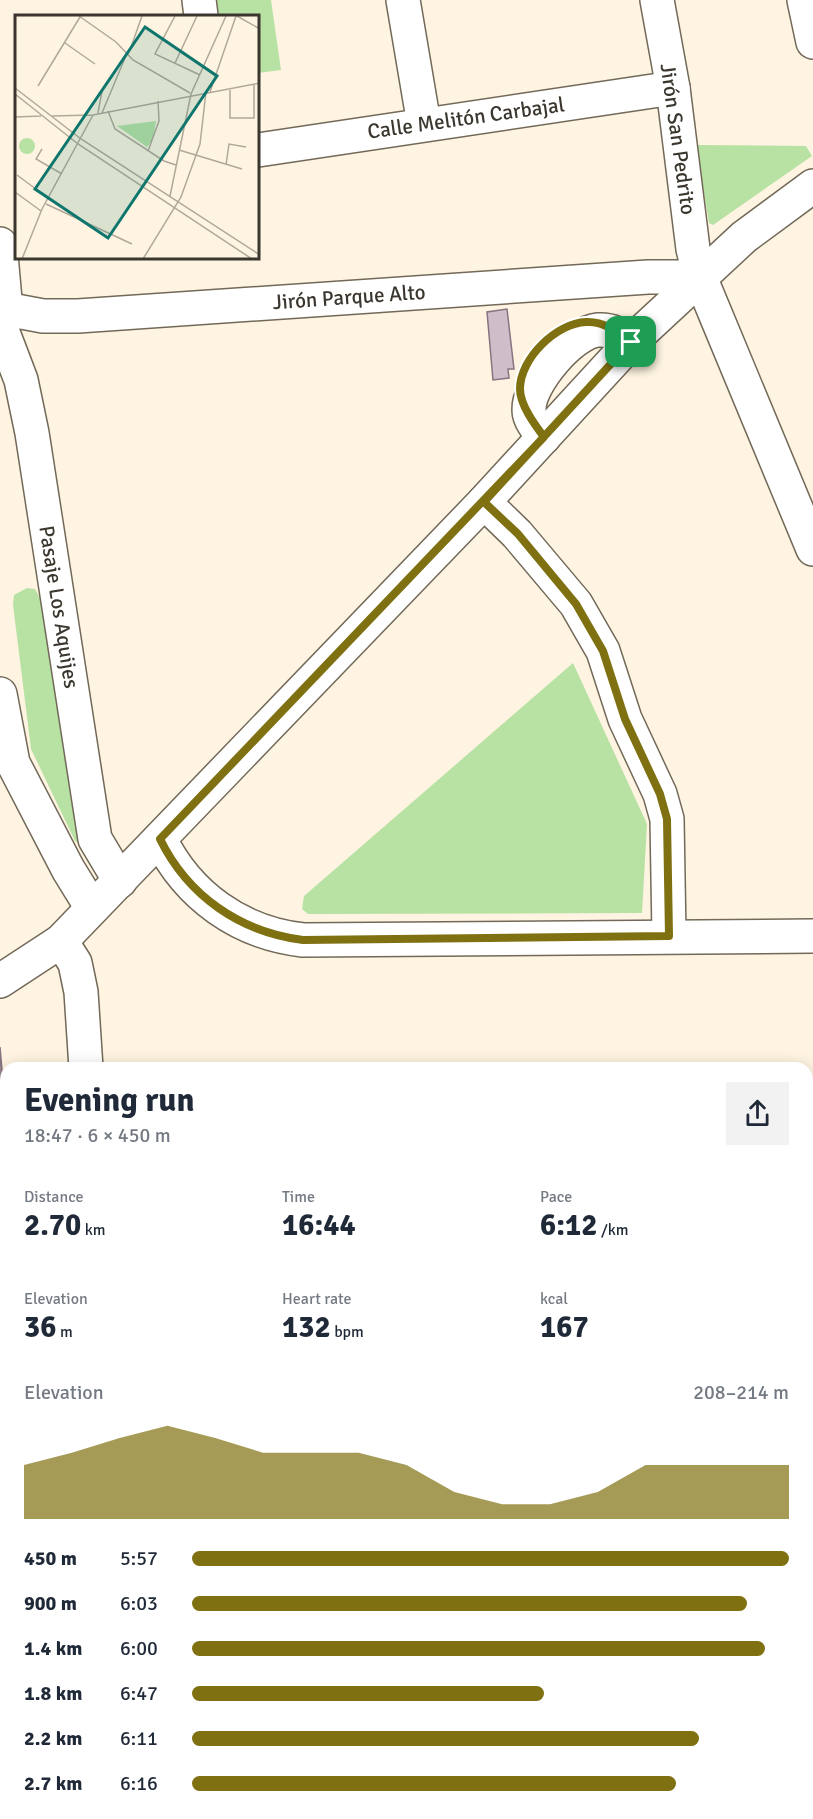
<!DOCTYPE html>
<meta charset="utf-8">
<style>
:root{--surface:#fff;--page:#f2f2f3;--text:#1f2937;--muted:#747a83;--accent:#7f7111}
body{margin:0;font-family:Signika,sans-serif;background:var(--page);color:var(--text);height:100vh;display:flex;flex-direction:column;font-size:22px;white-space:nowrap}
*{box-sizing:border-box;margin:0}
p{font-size:20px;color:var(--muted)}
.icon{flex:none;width:33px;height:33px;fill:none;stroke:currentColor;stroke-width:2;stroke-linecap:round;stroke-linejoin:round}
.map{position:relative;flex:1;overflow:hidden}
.sheet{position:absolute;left:0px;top:1062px;width:813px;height:758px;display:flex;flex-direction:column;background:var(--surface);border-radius:18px 18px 0 0;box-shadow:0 3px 15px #0003}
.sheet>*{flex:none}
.pin{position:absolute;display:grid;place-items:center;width:51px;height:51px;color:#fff;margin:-26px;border-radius:12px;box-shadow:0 3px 9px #0006}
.round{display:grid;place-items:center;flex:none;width:63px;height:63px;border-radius:0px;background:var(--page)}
.head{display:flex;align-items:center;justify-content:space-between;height:102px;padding:0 24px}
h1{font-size:33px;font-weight:700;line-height:45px}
.figures{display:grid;grid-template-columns:repeat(3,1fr);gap:9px;height:102px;padding:6px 24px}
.figures div{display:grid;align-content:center}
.figures b{font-size:30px;font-weight:700}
.figures small{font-size:16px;font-weight:400}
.figures p{font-size:16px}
.chart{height:168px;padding:12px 24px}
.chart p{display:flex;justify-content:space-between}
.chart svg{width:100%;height:108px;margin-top:6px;fill:var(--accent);opacity:.7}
ul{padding:0 24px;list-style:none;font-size:20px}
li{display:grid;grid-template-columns:96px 72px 1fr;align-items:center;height:45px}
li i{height:15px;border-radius:8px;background:var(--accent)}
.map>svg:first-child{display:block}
</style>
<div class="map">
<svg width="813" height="1819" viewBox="0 0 813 1819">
<rect width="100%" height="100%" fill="#fff4e1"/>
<polygon fill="#f8e9cf" points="807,1287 813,1287 813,1819 176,1819 175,1814 807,1814"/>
<g fill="#b8e1a4">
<polygon points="214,0 271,0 281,70 258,73 258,16 217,16"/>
<polygon points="696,145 806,146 812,156 713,225 709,223"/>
<polygon points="27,588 35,589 41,600 88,835 82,845 75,841 31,749 13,605 14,595"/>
<polygon points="573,663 647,824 642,913 308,914 302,909 304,896"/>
</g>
<g fill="#d0bdca" stroke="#867480" stroke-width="1.5">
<polygon points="507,309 514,369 508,369 509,378 493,380 487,312"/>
<polygon points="0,1047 3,1082 0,1082"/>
<polygon points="813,1578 813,1631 807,1590 807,1579"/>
<polygon points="807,1800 813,1800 813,1819 761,1819 761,1814 807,1814"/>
<polygon points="222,1814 261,1814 262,1819 223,1819"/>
<polygon points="274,1814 313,1814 314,1819 275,1819"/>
<polygon points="704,1814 759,1814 760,1819 705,1819"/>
</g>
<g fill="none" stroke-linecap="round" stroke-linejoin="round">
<g stroke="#726958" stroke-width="36">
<g id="minor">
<polyline points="199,0 201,16"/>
<polyline points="403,0 424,124"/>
<polyline points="657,0 673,88 693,249 700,277 813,549"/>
<polyline points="804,0 813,42"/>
<polyline points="258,150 673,88"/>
<polyline points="0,244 6,311 2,331"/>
<polyline points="0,308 43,316 78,316 648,277 700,277"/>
<polyline points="2,330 21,380 32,433 95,839 120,881"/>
<path d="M 544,437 C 538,430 529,420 529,410 C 528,384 572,332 598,330 C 612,329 621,335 631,342"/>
<polyline points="484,502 517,534 576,604 603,651 625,719 660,794 667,819 669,936"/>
<polyline points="0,694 13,763 68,869 92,908"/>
<path d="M 160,839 C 188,896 240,933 303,940 L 813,936"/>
<polyline points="61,941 75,963 81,992 86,1068"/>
<polyline points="0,981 61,941 484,502 631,342 744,237 813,186"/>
<polyline points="0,1570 6,1570"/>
<polyline points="807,1764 813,1763"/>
<polyline points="20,1814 111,1818 147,1816"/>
<polyline points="496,1819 523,1814"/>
</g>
</g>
<g stroke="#e0dfde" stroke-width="36">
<g id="major">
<polyline points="807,1183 813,1183"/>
<polyline points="0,1184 6,1184"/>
<polyline points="807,1235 813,1235"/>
<polyline points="0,1238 6,1238"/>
</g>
</g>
<use href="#minor" stroke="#fff" stroke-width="33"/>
<use href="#major" stroke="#f1b9bf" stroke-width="33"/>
</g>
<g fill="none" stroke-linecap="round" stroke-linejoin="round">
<g stroke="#fff" stroke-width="12">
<path id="route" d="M 631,342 C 618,332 604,321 586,322 C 557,323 520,358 520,389 C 520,405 535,425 544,437 L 160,839 C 188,896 240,932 303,940 L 669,936 L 667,819 L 660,794 L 625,719 L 603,651 L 576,604 L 518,534 L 484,502 L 631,342"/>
</g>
<use href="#route" stroke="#7f7111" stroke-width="8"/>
</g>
<g text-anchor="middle" stroke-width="6" stroke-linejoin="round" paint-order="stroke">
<g font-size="21" fill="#3b372f" stroke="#fff">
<text transform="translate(466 118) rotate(-8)" y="7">Calle Melitón Carbajal</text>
<text transform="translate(678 139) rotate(82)" y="7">Jirón San Pedrito</text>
<text transform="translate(349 297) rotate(-4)" y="7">Jirón Parque Alto</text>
<text transform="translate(59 607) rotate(81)" y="7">Pasaje Los Aquijes</text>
</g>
</g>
<g transform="translate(15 15)">
<rect width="244" height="244" fill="#fff4e1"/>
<path d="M 141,106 L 138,124 L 132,132 L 102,111 ZM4 131a8 8 0 1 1 16 0a8 8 0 1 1-16 0Z" fill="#b8e1a4"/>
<path fill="none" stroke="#b1a89a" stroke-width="1.5" d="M 64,1 L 101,27 L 118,45 L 175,78M 160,1 L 140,39 L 185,60M 222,1 L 245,14M 50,28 L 80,49M 160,48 L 182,1M 23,71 L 65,2M 0,73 L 66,124 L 245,240M 215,75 L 215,103 L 239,103 L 239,70M 195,77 L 221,1M 0,79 L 63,129 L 237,244M 93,96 L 100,114 L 149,146 L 161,150M 83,98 L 87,76 L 115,35 L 127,1M 87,98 L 110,43M 37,101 L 78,100 L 245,68M 0,102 L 26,101M 27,134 L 21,144 L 47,159M 164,135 L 227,154M 133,136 L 144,106 L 143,86M 211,150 L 214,129 L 231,132M 2,160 L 33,183M 0,177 L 26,196M 155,181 L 176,79 L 211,1M 31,189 L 117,229M 7,244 L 27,194 L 78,100M 128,244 L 166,182 L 185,129 L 191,77"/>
<path fill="#0f766e" fill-opacity="0.15" stroke="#0f766e" stroke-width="3" d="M 130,12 L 202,61 L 93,223 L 20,174 Z"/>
<rect width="244" height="244" fill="none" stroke="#3b372f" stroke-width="3"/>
</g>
</svg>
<div class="pin" style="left:631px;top:342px;background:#1e9e55"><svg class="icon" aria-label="arrive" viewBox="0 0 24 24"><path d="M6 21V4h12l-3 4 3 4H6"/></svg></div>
<section class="sheet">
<div class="head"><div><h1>Evening run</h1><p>18:47 · 6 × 450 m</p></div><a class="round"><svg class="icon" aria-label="share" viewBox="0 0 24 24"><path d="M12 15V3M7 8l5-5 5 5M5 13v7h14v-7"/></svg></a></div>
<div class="figures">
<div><p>Distance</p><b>2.70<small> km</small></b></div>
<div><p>Time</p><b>16:44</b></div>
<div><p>Pace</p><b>6:12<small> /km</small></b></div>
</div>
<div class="figures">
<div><p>Elevation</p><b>36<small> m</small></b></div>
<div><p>Heart rate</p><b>132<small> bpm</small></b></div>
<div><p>kcal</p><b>167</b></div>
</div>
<div class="chart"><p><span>Elevation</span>208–214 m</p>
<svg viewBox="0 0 160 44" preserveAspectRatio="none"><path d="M0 44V22L10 17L20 11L30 6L40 11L50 17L60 17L70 17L80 22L90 33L100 38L110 38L120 33L130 22L140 22L150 22L160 22V44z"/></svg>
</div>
<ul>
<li><b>450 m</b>5:57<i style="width:100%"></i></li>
<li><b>900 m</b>6:03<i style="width:93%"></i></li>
<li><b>1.4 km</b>6:00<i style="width:96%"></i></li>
<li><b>1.8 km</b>6:47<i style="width:59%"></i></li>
<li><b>2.2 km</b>6:11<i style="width:85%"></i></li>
<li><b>2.7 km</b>6:16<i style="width:81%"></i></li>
</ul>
</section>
</div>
